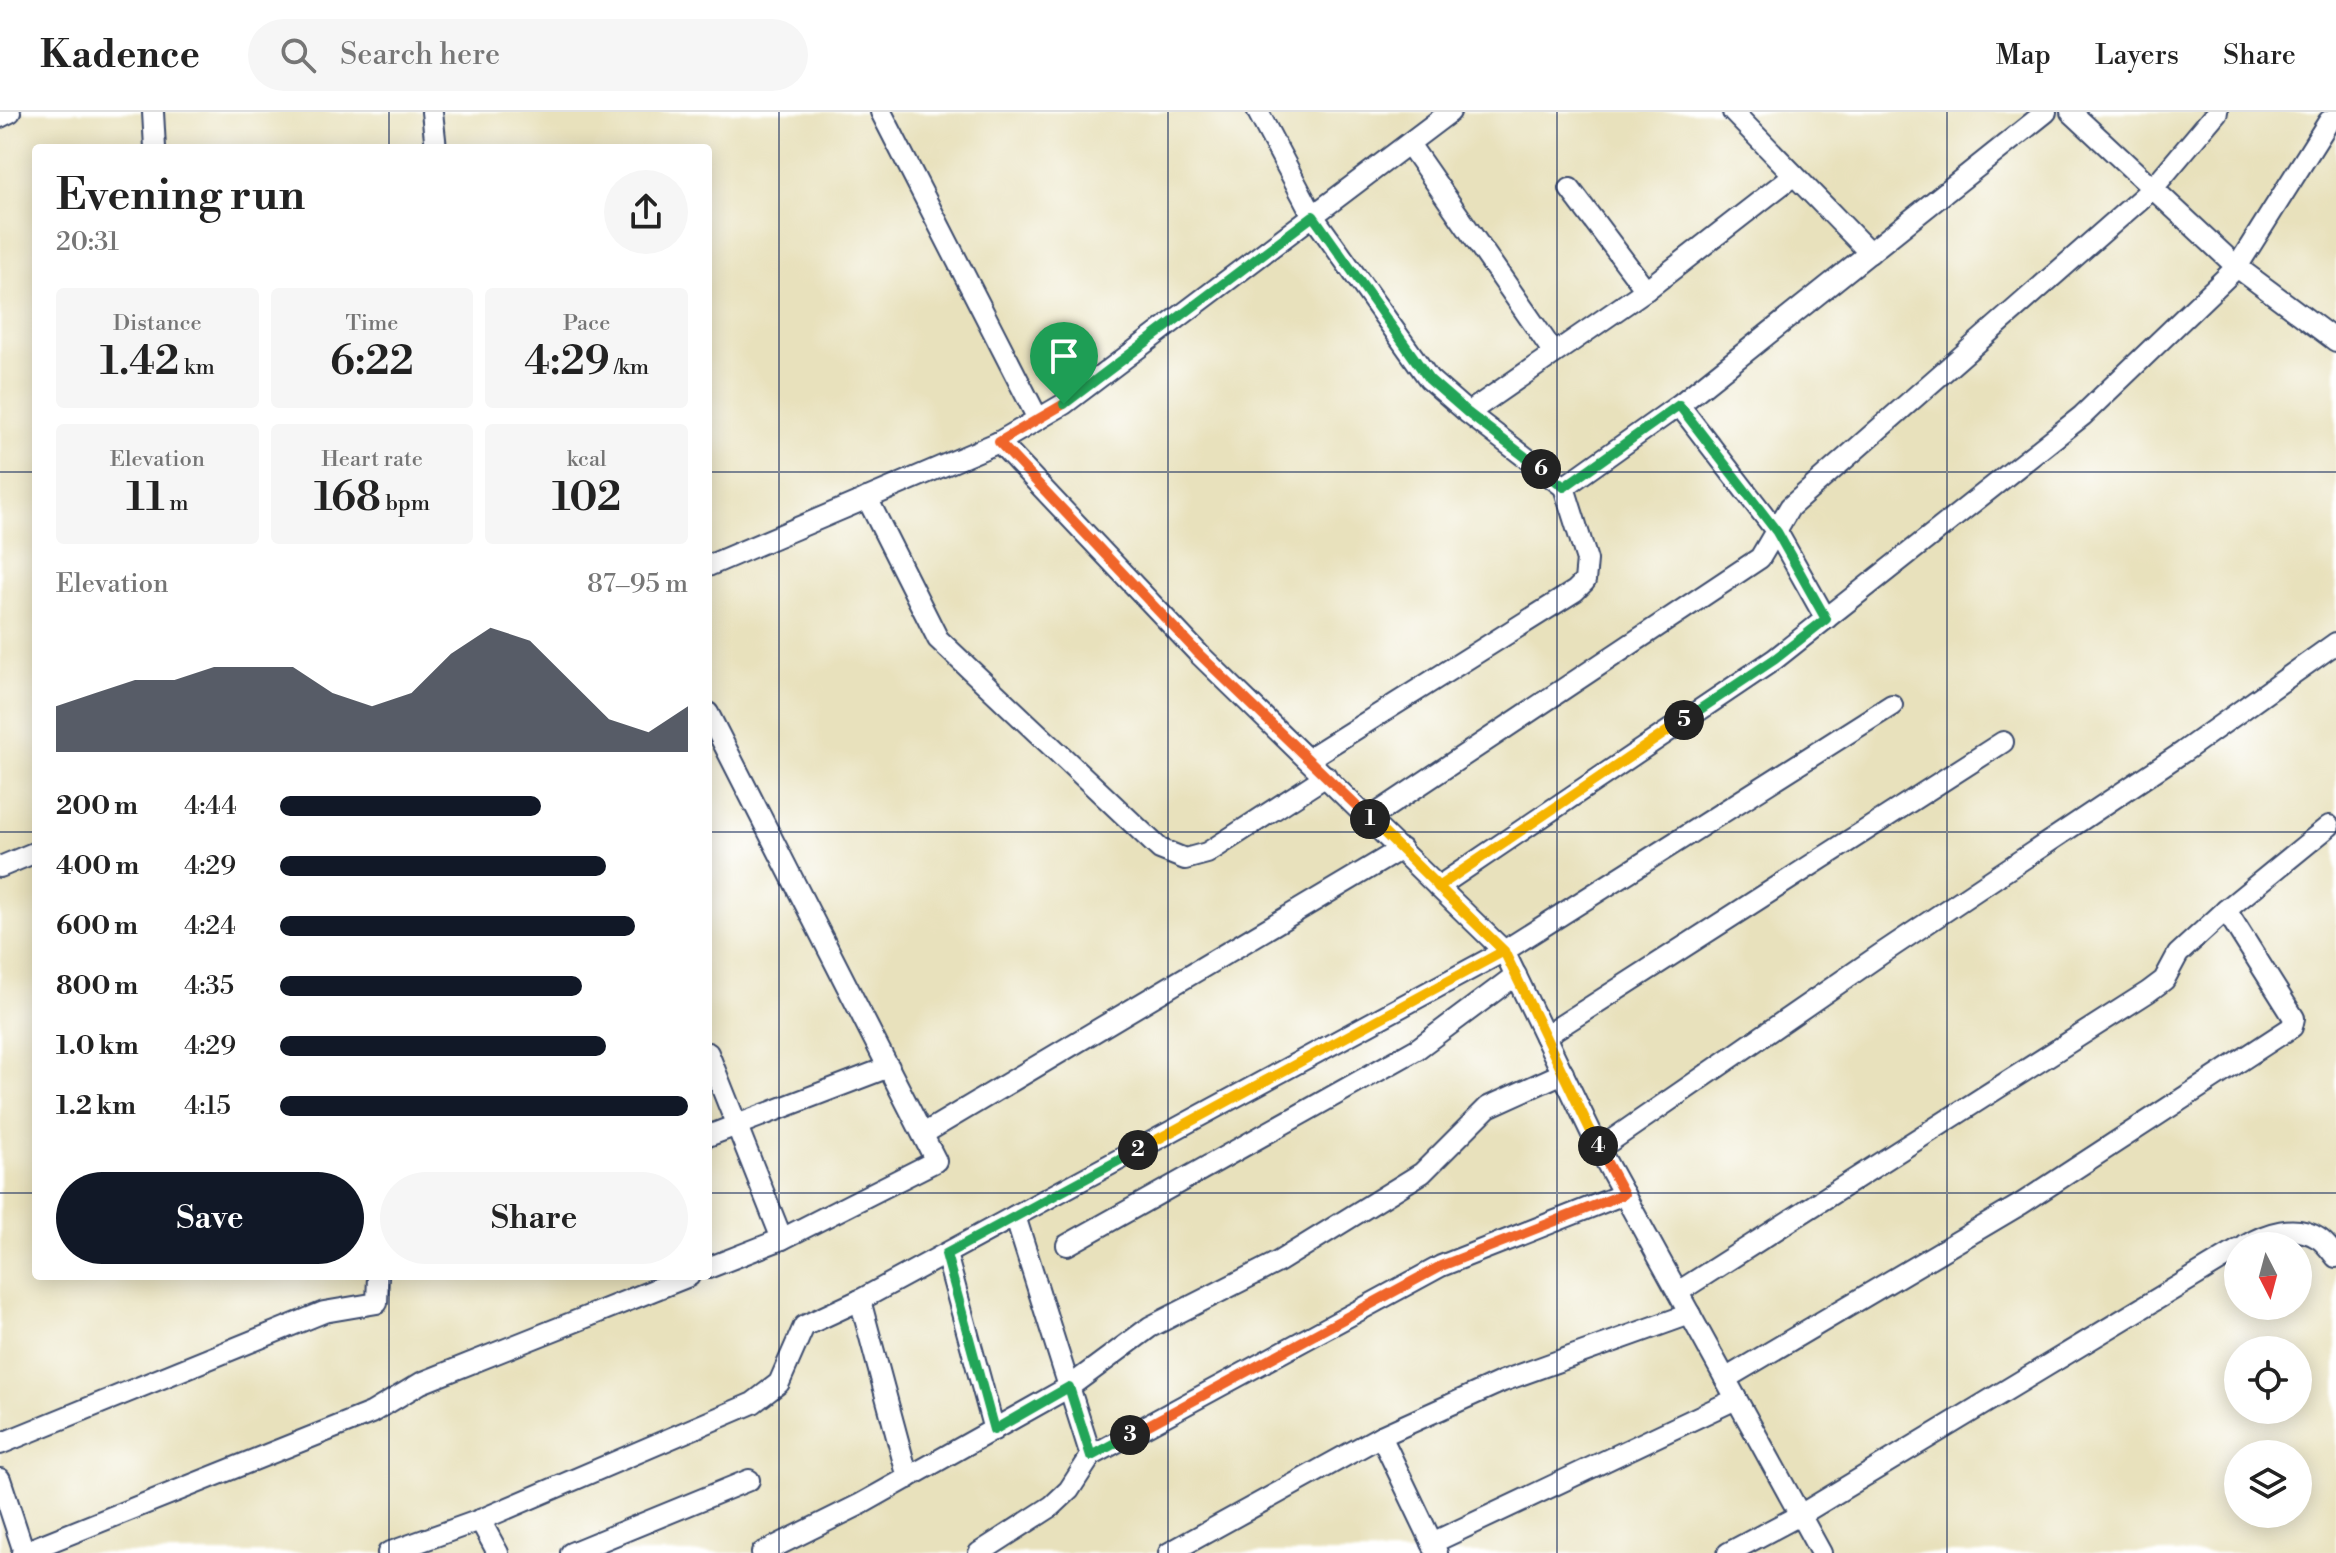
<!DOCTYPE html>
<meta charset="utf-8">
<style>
:root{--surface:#fff;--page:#f6f6f6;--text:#222;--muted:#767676;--line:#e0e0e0;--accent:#111827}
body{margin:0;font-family:"Libre Bodoni",serif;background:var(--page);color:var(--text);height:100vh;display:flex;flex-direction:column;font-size:30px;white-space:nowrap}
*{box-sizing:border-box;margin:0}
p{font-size:26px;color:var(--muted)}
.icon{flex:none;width:44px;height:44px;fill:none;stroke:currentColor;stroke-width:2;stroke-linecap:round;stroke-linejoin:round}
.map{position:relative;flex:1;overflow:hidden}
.drawer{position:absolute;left:32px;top:32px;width:680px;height:1136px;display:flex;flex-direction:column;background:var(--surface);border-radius:8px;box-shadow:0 4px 20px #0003}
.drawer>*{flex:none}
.needle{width:52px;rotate:174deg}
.controls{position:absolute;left:2224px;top:1120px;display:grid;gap:16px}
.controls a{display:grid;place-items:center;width:88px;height:88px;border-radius:50%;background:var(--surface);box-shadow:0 4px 20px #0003;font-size:40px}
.pin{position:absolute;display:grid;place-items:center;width:68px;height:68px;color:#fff;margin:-82px -34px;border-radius:50% 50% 50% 0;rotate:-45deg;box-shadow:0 0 8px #0007}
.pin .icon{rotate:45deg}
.km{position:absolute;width:40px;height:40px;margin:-20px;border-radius:50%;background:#222;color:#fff;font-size:22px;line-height:40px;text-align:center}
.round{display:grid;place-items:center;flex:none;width:84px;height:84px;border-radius:42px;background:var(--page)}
.overview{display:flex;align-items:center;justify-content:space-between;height:136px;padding:0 24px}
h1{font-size:44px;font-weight:600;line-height:60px}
.stats{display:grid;grid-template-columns:repeat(3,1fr);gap:12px;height:136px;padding:8px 24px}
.stats div{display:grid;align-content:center;border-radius:8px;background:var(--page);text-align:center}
.stats b{font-size:40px;font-weight:600}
.stats small{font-size:22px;font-weight:400}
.stats p{font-size:22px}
.chart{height:224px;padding:16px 24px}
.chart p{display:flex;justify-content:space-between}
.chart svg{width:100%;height:144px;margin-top:8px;fill:var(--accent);opacity:.7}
.primary-button{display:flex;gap:16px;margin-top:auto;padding:16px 24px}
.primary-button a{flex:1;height:92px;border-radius:48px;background:var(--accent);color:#fff;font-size:32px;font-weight:600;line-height:92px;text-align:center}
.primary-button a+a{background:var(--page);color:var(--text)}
ul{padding:0 24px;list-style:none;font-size:26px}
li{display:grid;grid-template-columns:128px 96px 1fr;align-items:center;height:60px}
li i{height:20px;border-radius:10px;background:var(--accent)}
header{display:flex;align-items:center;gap:48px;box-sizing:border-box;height:112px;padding:0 40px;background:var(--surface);border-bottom:2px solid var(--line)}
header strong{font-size:38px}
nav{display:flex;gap:44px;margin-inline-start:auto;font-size:28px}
.search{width:560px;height:72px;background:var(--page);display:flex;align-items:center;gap:20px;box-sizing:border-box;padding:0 28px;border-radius:44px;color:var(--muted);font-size:30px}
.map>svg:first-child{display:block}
</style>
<header>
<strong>Kadence</strong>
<div class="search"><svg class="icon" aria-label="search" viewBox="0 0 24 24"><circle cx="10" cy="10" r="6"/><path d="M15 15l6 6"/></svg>Search here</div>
<nav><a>Map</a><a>Layers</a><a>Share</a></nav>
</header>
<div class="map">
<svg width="2336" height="1441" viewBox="0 0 2336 1441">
<rect width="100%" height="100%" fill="#fff"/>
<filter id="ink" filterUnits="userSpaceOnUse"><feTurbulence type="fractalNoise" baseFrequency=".0125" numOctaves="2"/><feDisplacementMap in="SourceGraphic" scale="16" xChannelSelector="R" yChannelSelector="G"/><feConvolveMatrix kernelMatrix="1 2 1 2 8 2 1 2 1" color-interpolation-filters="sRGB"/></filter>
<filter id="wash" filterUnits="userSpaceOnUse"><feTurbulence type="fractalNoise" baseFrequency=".006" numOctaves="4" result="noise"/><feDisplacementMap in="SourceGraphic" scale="32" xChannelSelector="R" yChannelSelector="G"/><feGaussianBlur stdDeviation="1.8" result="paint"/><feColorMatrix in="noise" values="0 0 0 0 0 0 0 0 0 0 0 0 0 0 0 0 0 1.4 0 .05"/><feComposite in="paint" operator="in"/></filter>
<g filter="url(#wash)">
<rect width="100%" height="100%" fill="#e8e1bc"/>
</g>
<g filter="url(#ink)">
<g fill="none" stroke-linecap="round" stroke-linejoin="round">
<g stroke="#3a4a6c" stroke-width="24">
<g id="minor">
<polyline points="153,0 155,36"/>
<polyline points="432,0 436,36"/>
<polyline points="881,0 1038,307"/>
<polyline points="1258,0 1313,104 1429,267 1468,301 1564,375 1587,448 1585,469 1575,479 1308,647"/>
<polyline points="1733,0 1870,141"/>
<polyline points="2071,0 2237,155 2336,229"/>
<polyline points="0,5 10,0"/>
<polyline points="1409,32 1554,241"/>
<polyline points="1570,77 1646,178"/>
<polyline points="1679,293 1777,420 1826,507"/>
<polyline points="1468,301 1646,178 1794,63"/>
<polyline points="999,330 1199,542 1504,839 1599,1037 1821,1441"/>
<polyline points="1564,375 1679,293 2046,0"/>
<polyline points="867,386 938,527 1160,737 1185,747 1207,741 1326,664"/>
<polyline points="708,454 999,330 1064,292 1450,0"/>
<polyline points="708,601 936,1049 782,1127 708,1156"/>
<polyline points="1370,706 1760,446 1790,395 2153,76 2217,0"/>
<polyline points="0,755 36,740"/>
<polyline points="1438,775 1775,547 2082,304 2237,155 2329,9 2336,6"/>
<polyline points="1545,924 2003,630"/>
<polyline points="708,941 782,1127"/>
<polyline points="923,1022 1401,737"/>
<polyline points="708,1024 889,955"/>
<polyline points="1599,1037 1881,842 2183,640 2336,531"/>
<polyline points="1015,1104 1091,1344"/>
<polyline points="1067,1133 1417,937 1516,863"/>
<path d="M 2245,1134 C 2266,1121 2295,1111 2318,1126 C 2325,1130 2331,1139 2336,1145"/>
<polyline points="946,1142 994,1318"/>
<polyline points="1678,1180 2148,880 2164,868 2178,842 2226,798 2329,714"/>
<polyline points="860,1188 908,1366"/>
<polyline points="1725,1267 2021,1092 2292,915 2294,906 2226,798"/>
<polyline points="1381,1324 1437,1441"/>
<polyline points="0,1332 324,1200 377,1191 378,1164"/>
<polyline points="0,1367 24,1440"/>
<polyline points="480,1408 498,1441"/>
<polyline points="1432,1431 1736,1287"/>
<polyline points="22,1441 371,1301 421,1271 689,1164"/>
<polyline points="388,1441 480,1408 753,1291 779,1271 804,1214 860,1188 1504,839 1892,593"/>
<polyline points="571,1441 749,1368"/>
<polyline points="762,1441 861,1392 1069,1275 1150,1215 1278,1150 1422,1061 1488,995 1563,961"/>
<polyline points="979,1441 1052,1394 1069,1378 1091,1344 1441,1154 1624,1082"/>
<polyline points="1169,1441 1381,1324 1503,1269 1690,1202"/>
<polyline points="1728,1441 1800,1403 2238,1138"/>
</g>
</g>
<use href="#minor" stroke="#fff" stroke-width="20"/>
</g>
</g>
<g fill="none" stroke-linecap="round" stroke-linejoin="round" filter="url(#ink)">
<g stroke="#fff" stroke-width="16">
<polyline id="split-1" points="1064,292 999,330 1199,542 1370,707"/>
</g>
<g stroke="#fff" stroke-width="16">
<polyline id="split-2" points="1138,1038 1504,839 1370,707"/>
</g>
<g stroke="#fff" stroke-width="16">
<polyline id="split-3" points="1130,1323 1091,1344 1069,1275 994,1318 946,1142 1138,1038"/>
</g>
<g stroke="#fff" stroke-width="16">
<polyline id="split-4" points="1130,1323 1441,1154 1624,1082 1598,1034"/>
</g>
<g stroke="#fff" stroke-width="16">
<polyline id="split-5" points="1598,1034 1504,839 1438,775 1684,608"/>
</g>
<g stroke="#fff" stroke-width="16">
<polyline id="split-6" points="1541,357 1564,375 1679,293 1777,420 1826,507 1775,547 1684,608"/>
</g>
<g stroke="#fff" stroke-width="16">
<polyline id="split-7" points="1064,292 1313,104 1429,267 1468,301 1541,357"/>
</g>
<use href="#split-1" stroke="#f0652b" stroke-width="10"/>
<use href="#split-2" stroke="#f5b400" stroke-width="10"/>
<use href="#split-3" stroke="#22a559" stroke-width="10"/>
<use href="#split-4" stroke="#f0652b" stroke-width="10"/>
<use href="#split-5" stroke="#f5b400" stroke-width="10"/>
<use href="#split-6" stroke="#22a559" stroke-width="10"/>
<use href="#split-7" stroke="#22a559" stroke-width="10"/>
</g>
<path fill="none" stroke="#1b2f5e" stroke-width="2" stroke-opacity="0.55" d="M 389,0 L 389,36M 779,0 L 779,1441M 1168,0 L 1168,1441M 1557,0 L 1557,1441M 1947,0 L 1947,1441M 0,360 L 36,360M 708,360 L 2336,360M 0,720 L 36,720M 708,720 L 2336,720M 0,1081 L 36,1081M 708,1081 L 2336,1081M 389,1164 L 389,1441"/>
</svg>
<div class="controls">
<a><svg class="needle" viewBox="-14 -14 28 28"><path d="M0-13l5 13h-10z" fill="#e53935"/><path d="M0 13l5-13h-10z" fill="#767676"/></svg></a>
<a><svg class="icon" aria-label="locate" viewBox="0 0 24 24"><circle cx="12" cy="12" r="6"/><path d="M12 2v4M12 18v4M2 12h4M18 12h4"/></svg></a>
<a><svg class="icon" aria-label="layers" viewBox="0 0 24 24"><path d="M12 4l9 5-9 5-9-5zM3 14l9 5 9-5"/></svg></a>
</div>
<div class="pin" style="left:1064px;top:292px;background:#1e9e55"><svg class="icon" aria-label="arrive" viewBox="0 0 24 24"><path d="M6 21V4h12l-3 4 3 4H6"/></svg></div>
<b class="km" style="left:1370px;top:707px">1</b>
<b class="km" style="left:1138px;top:1038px">2</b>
<b class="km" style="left:1130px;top:1323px">3</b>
<b class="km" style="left:1598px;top:1034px">4</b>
<b class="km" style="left:1684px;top:608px">5</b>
<b class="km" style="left:1541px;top:357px">6</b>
<section class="drawer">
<div class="overview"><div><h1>Evening run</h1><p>20:31</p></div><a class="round"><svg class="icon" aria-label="share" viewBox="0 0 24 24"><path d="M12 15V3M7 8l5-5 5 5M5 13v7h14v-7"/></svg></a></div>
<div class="stats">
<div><p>Distance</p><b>1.42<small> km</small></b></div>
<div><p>Time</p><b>6:22</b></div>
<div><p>Pace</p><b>4:29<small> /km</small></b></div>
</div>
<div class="stats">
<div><p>Elevation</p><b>11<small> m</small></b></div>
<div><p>Heart rate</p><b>168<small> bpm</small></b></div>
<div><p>kcal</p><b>102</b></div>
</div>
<div class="chart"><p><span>Elevation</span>87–95 m</p>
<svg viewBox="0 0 160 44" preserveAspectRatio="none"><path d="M0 44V30L10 26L20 22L30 22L40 18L50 18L60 18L70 26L80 30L90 26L100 14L110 6L120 10L130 22L140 34L150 38L160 30V44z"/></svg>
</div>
<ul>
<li><b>200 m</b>4:44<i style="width:64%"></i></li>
<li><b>400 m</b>4:29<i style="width:80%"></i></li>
<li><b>600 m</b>4:24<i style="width:87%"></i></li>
<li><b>800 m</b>4:35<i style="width:74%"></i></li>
<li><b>1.0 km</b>4:29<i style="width:80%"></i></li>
<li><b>1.2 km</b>4:15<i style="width:100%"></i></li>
</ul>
<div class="primary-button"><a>Save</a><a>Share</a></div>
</section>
</div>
